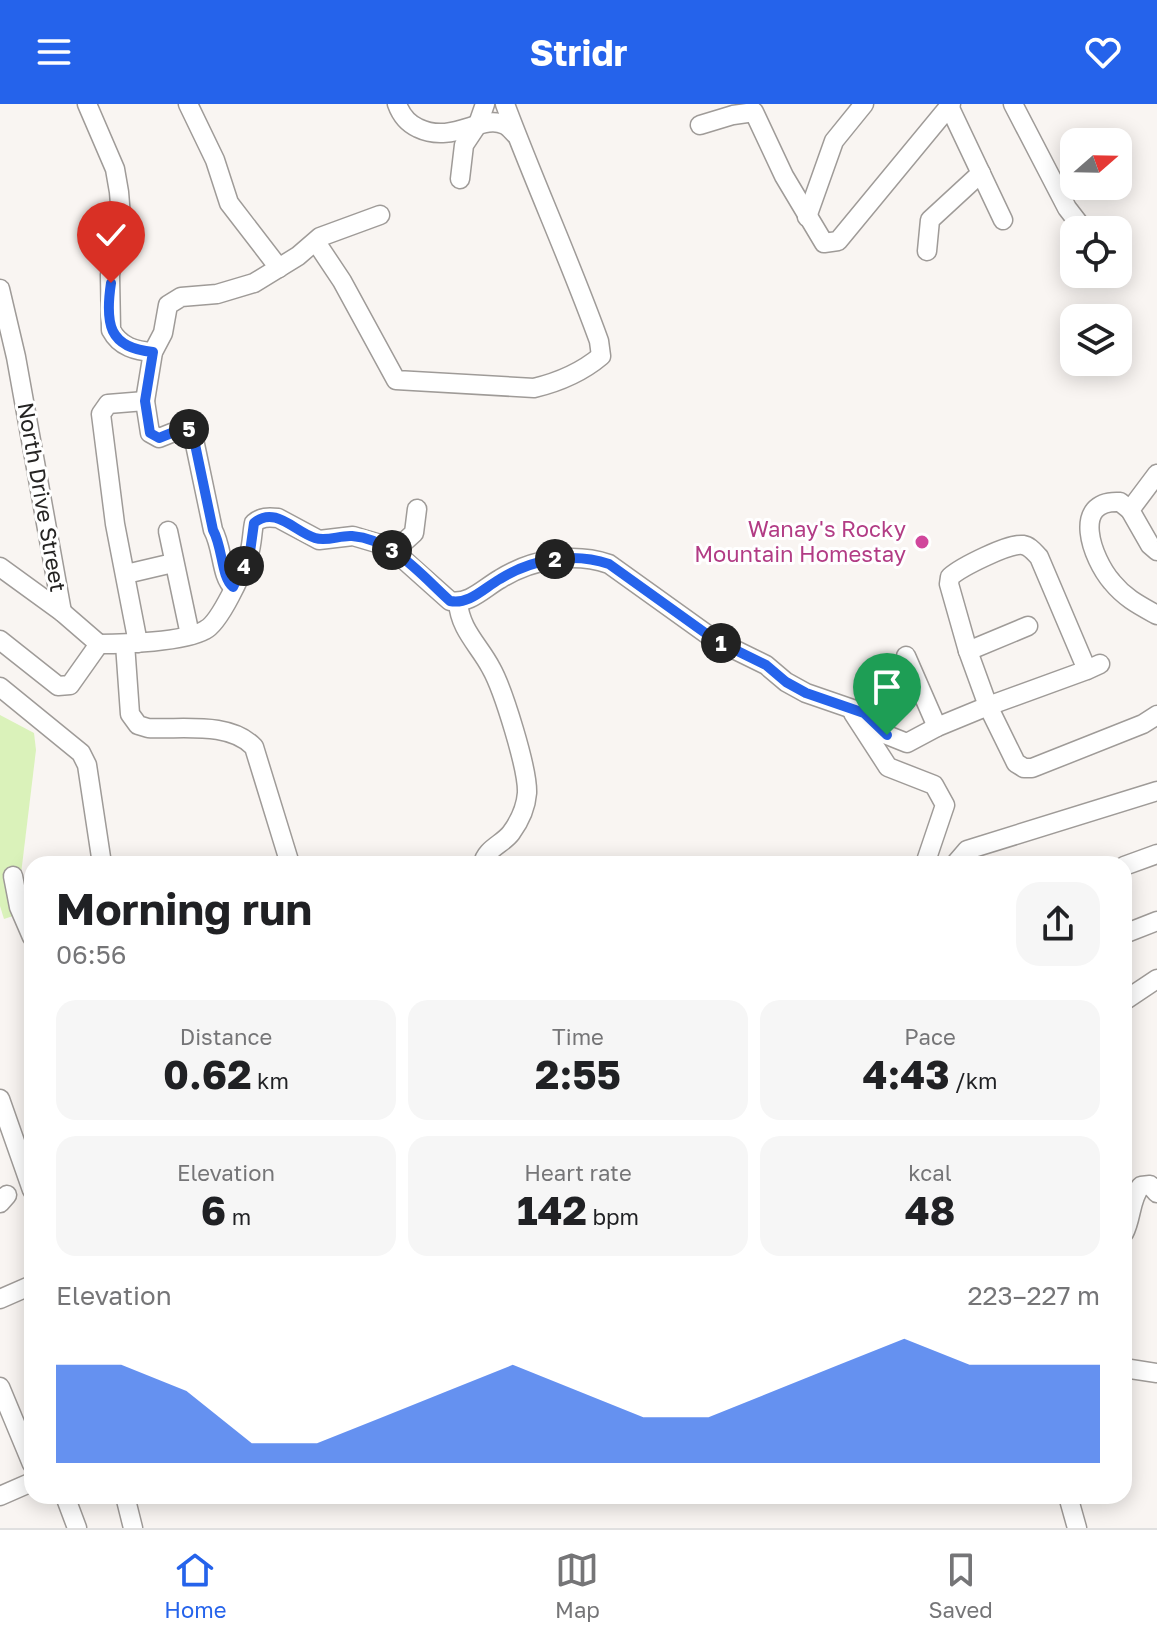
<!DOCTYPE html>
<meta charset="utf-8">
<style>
:root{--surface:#fff;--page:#f6f6f6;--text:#202124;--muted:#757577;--line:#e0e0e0;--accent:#2563eb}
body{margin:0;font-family:"Golos Text",sans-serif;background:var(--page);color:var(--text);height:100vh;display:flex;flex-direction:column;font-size:30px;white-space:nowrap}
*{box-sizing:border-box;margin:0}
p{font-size:26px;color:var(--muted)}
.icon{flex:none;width:44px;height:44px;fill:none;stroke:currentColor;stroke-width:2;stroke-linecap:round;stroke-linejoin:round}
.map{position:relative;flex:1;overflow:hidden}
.drawer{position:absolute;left:24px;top:752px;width:1108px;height:648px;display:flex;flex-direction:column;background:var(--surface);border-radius:24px;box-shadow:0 4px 20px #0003}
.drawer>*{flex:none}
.needle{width:52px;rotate:70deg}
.fabs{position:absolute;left:1060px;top:24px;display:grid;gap:16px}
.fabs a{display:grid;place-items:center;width:72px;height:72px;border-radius:16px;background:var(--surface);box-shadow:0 4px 20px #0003;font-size:40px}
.pin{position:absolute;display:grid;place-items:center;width:68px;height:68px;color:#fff;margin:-82px -34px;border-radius:50% 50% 50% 0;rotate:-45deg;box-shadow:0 0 8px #0007}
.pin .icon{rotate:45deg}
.km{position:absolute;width:40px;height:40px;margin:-20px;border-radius:50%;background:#222;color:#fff;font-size:22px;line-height:40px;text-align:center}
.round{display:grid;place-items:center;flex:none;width:84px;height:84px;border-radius:24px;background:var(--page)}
.overview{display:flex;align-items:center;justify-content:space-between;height:136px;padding:0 32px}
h1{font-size:44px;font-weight:700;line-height:60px}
.figures{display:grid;grid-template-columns:repeat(3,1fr);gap:12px;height:136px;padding:8px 32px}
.figures div{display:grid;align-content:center;border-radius:20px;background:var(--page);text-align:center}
.figures b{font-size:40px;font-weight:700}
.figures small{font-size:22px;font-weight:400}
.figures p{font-size:22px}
.chart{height:224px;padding:16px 32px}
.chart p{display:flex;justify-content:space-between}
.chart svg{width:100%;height:144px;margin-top:8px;fill:var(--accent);opacity:.7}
header{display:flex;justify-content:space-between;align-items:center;height:104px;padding:0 32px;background:var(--accent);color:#fff;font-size:36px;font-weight:700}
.tabs{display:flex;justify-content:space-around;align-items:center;height:112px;border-top:2px solid var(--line);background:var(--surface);font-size:22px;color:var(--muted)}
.tabs a{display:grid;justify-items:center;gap:4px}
.tabs .on{color:var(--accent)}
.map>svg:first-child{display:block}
</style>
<header><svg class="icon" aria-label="menu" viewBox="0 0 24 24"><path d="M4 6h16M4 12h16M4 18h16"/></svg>Stridr<svg class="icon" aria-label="heart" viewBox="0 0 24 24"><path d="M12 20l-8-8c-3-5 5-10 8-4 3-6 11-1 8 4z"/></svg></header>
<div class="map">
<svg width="1157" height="1424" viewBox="0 0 1157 1424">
<rect width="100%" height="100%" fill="#f9f5f2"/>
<polygon fill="#daf2ba" points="0,611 34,629 36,646 17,803 13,812 4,815 0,802"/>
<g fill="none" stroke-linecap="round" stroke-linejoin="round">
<g stroke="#9f9b98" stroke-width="21">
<g id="minor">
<path d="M 87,0 L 115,65 L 119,88 L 121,113 L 110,171 L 111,226 C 120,243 136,247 153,248"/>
<polyline points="188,0 215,56 229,99 279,164"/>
<path d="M 397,0 C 401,11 407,19 418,24 C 453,41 482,9 505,21 C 509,23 512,27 515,30"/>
<polyline points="1013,0 1067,104 1084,126"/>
<polyline points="949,2 1003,116"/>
<polyline points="700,21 733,11 754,8 784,72 824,139 838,137 951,0"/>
<polyline points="460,75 464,41 478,20 485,0"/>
<polyline points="807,113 834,37 864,0"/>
<path d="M 316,138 L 342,177 L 396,276 L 534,284 C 559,278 582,268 601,252 L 599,237 C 570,157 535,80 505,0"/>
<polyline points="927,147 930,116 981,69"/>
<polyline points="0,185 16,253 62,508"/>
<polyline points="1157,370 1130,406 1150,441 1157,447"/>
<path d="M 1130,406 L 1120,398 C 1070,395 1092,455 1112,478 C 1125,494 1139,501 1157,511"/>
<polyline points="168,427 190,531"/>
<polyline points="394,447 414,429 417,405"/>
<polyline points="0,463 62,508 99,540"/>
<polyline points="126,470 173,459"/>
<path d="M 233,483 C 221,473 223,444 213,426 L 192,326 L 184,324 L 159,334 L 150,329 L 145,297 L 153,248 L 163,229 L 168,201 L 181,193 L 217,190 L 254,179 L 298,152 L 320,133 L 380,111"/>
<path d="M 458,498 C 460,526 479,541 491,564 C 503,585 528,665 527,689 C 526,703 519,718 511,729 C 503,740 485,745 483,760"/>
<polyline points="0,536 58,582 70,581 99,540"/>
<polyline points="138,539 115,420 101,310 108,300 145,297"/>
<path d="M 99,540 C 124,540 184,538 205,526 C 220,519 243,467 249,450 C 252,441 252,429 254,419 C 261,413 268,413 278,414 L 319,436 L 353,432 L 380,440 L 394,447 L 450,497 C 469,501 484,484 500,475 C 532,455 573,448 609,460 L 715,536 L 766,561 L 786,578 L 806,589 L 864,609 L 887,631 L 907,639 L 937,623 L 988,602 L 1016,659 L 1024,664 L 1032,664 L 1143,620 L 1157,611"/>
<path d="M 125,540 L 130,610 L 138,621 L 148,624 C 181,626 229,617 254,643 L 290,760"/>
<polyline points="968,547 1028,522"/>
<polyline points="906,552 937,623"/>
<path d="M 1087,566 L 1039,453 C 1034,448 1030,442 1023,441 C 1009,439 961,463 950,473 L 949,480 L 968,547 L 988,602 L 1087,566 L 1100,560"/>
<polyline points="0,583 81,649 87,661 102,760"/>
<polyline points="853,609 888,663 934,681 945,701 925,760"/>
<polyline points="955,760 967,746 1157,687"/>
<polyline points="1124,762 1157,750"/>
<polyline points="13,772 19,803 32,833"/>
<polyline points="1124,830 1157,817"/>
<polyline points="1124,897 1157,875"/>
<polyline points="0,995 32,1086"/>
<polyline points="0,1099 7,1091"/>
<path d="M 1124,1129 C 1132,1114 1130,1095 1141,1082 L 1150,1081 L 1157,1089"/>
<polyline points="0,1195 32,1181"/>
<polyline points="1124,1264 1157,1269"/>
<polyline points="0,1283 32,1360"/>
<polyline points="0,1392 32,1378"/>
<polyline points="65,1392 77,1424"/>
<polyline points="125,1392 133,1424"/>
<polyline points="1068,1392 1077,1424"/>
</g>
</g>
<use href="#minor" stroke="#fff" stroke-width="18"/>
</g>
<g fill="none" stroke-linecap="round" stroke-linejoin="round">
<g stroke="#fff" stroke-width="16">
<path id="route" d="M 111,179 C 105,219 108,244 153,248 L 145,297 L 150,329 L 159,334 L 184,324 L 192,326 L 213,426 C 223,444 221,473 233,483 L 250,448 L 254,419 C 275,401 295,428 315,434 C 327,438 340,431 352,432 C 393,435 422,472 450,497 C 469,501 484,484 500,475 C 532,455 573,448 609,460 L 715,536 L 766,561 L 786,578 L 806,589 L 864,609 L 887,631"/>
</g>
<use href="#route" stroke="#2563eb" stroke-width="10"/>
</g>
<circle fill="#d1479c" stroke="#fff" stroke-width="3" cx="922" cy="438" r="8"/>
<g text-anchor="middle" stroke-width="6" stroke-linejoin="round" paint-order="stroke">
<g font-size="22" fill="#252423" stroke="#fff">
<text transform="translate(42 393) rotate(80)" y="8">North Drive Street</text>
</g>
<g font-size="22" fill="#b23c85" stroke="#fff" text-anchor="end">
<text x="906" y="433">Wanay's Rocky<tspan x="906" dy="25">Mountain Homestay</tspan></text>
</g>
</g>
</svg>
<div class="fabs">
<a><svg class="needle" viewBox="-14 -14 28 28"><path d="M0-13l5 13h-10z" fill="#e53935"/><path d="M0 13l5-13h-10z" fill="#757577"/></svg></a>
<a><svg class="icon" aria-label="locate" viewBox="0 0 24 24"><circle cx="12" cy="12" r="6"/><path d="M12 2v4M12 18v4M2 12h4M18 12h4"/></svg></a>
<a><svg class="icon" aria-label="layers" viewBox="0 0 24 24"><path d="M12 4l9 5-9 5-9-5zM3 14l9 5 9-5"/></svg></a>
</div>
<div class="pin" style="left:887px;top:631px;background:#1e9e55"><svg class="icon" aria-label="arrive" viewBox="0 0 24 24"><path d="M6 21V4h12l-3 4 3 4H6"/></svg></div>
<div class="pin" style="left:111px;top:179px;background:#d93025"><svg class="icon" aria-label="check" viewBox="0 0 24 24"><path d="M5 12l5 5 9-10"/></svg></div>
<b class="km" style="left:721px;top:539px">1</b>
<b class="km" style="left:555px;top:455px">2</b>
<b class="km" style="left:392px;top:446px">3</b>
<b class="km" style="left:244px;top:462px">4</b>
<b class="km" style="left:189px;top:325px">5</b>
<section class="drawer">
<div class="overview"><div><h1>Morning run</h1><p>06:56</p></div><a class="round"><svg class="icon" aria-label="share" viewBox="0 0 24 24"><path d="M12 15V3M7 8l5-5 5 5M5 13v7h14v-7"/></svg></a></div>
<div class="figures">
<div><p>Distance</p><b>0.62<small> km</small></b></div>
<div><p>Time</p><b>2:55</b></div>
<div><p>Pace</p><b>4:43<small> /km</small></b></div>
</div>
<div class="figures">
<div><p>Elevation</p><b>6<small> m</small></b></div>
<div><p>Heart rate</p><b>142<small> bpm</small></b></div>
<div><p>kcal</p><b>48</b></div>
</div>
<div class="chart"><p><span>Elevation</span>223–227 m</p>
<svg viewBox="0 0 160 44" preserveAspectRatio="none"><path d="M0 44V14L10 14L20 22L30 38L40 38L50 30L60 22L70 14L80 22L90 30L100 30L110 22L120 14L130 6L140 14L150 14L160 14V44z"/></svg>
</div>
</section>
</div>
<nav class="tabs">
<a class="on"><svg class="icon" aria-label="home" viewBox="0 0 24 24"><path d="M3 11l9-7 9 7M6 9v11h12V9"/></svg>Home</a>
<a><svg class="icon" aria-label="map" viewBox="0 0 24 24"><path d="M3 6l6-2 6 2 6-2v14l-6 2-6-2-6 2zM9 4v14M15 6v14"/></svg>Map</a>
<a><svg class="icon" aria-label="saved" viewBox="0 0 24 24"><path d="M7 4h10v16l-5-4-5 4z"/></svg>Saved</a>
</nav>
